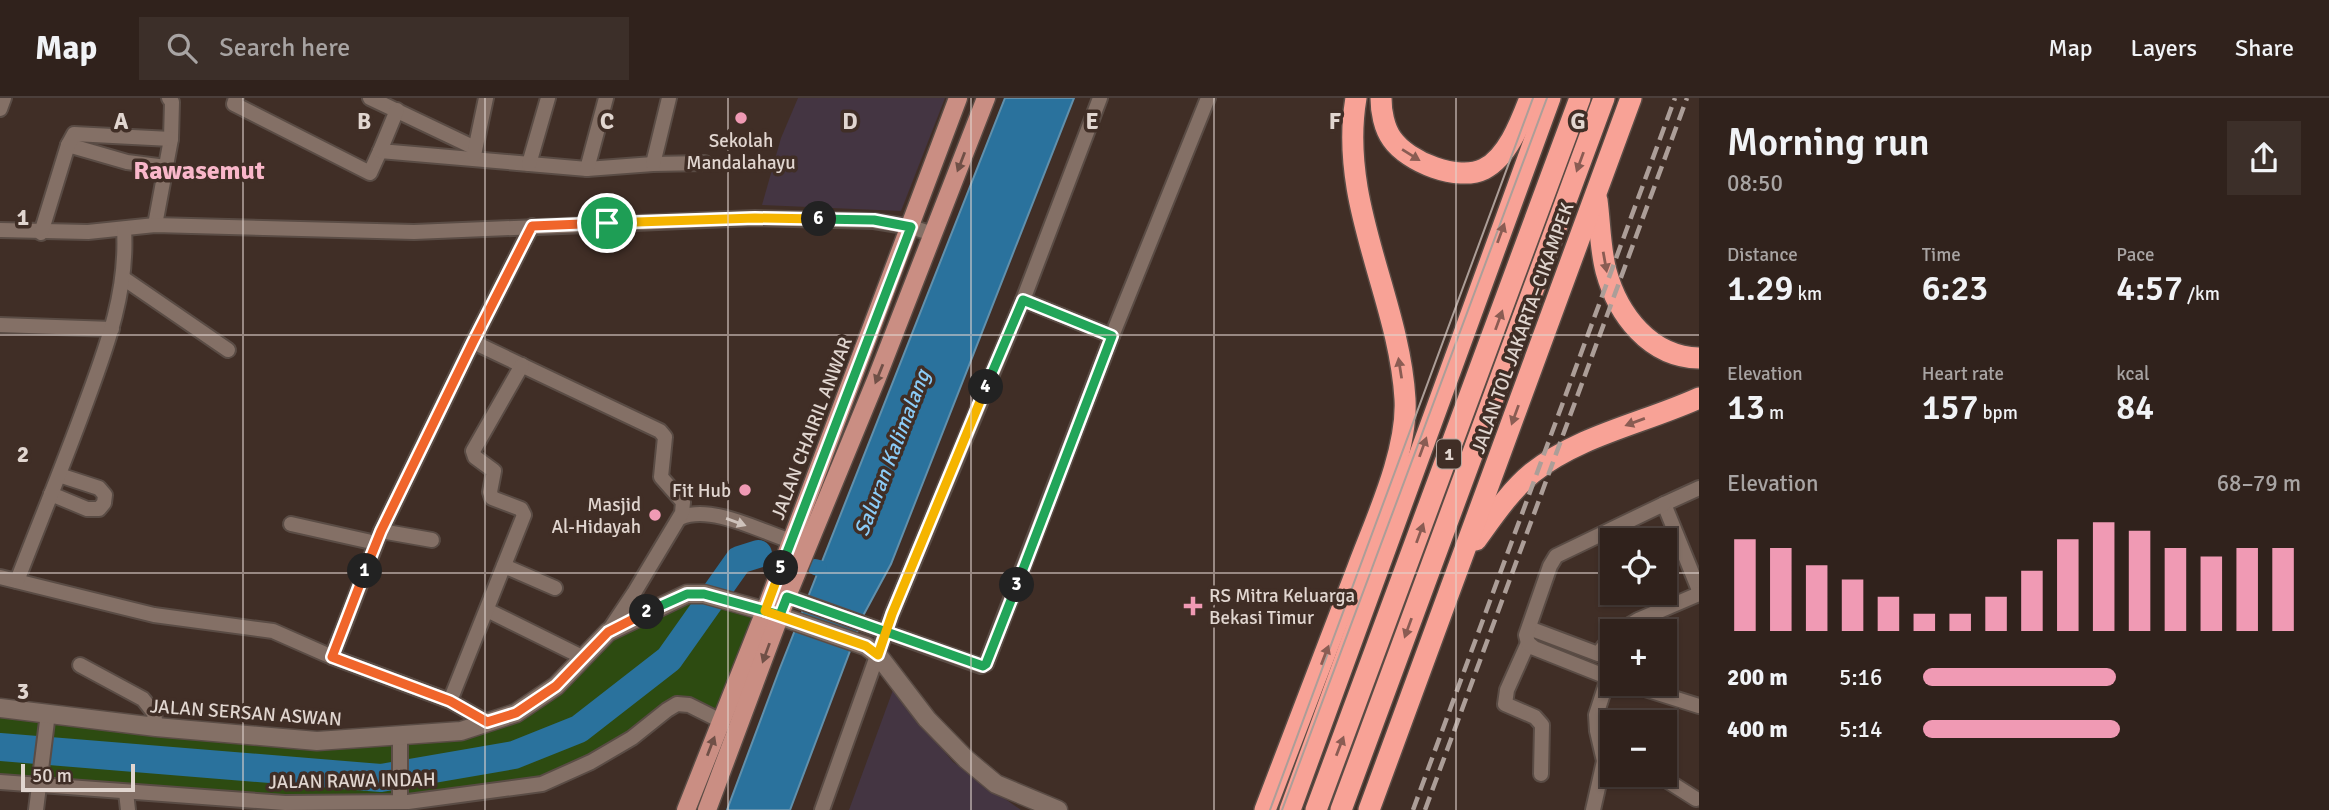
<!DOCTYPE html>
<meta charset="utf-8">
<style>
:root{--surface:#30221c;--page:#3c2f29;--text:#f1f3f6;--muted:#a8a4a3;--line:#4b3f3b;--accent:#f09ab4}
body{margin:0;font-family:Signika,sans-serif;background:var(--page);color:var(--text);height:100vh;display:flex;flex-direction:column;font-size:26px;white-space:nowrap}
*{box-sizing:border-box;margin:0}
p{font-size:23px;color:var(--muted)}
.icon{flex:none;width:38px;height:38px;fill:none;stroke:currentColor;stroke-width:2;stroke-linecap:round;stroke-linejoin:round}
.map{position:relative;flex:1;overflow:hidden}
.panel{display:flex;flex-direction:column;background:var(--surface);width:630px}
.panel>*{flex:none}
.buttons{position:absolute;left:1600px;top:430px;display:grid;gap:14px}
.buttons a{display:grid;place-items:center;width:77px;height:77px;border-radius:0px;background:var(--surface);box-shadow:0 2px 5px #0004,0 0 0 2px var(--line);font-size:35px}
.scale{position:absolute;left:21px;bottom:18px;width:114px;box-sizing:border-box;padding-left:7px;border:4px solid #e1d6d0;border-top:0;font-size:19px;line-height:24px;white-space:nowrap;color:#e1d6d0;-webkit-text-stroke:5px #402e26;paint-order:stroke}
.pin{position:absolute;display:grid;place-items:center;width:60px;height:60px;color:#fff;margin:-30px;border:4px solid #fff;border-radius:50%;box-shadow:0 2px 7px #0007}
.km{position:absolute;width:35px;height:35px;margin:-18px;border-radius:50%;background:#222;color:#fff;font-size:19px;line-height:35px;text-align:center}
.round{display:grid;place-items:center;flex:none;width:74px;height:74px;border-radius:0px;background:var(--page)}
.headline{display:flex;align-items:center;justify-content:space-between;height:119px;padding:0 28px}
h1{font-size:38px;font-weight:600;line-height:52px}
.metrics{display:grid;grid-template-columns:repeat(3,1fr);gap:10px;height:119px;padding:7px 28px}
.metrics div{display:grid;align-content:center}
.metrics b{font-size:35px;font-weight:600}
.metrics small{font-size:19px;font-weight:400}
.metrics p{font-size:19px}
.chart{height:196px;padding:14px 28px}
.chart p{display:flex;justify-content:space-between}
.chart svg{width:100%;height:126px;margin-top:7px;stroke:var(--accent);stroke-width:6}
ul{padding:0 28px;list-style:none;font-size:23px}
li{display:grid;grid-template-columns:112px 84px 1fr;align-items:center;height:52px}
li i{height:18px;border-radius:9px;background:var(--accent)}
header{display:flex;align-items:center;gap:42px;box-sizing:border-box;height:98px;padding:0 35px;background:var(--surface);border-bottom:2px solid var(--line)}
header strong{font-size:33px}
nav{display:flex;gap:38px;margin-inline-start:auto;font-size:24px}
.search{width:490px;height:63px;background:var(--page);display:flex;align-items:center;gap:18px;box-sizing:border-box;padding:0 24px;border-radius:0px;color:var(--muted);font-size:26px}
main{display:flex;flex:1;min-height:0}
.map>svg:first-child{display:block}
</style>
<header>
<strong>Map</strong>
<div class="search"><svg class="icon" aria-label="search" viewBox="0 0 24 24"><circle cx="10" cy="10" r="6"/><path d="M15 15l6 6"/></svg>Search here</div>
<nav><a>Map</a><a>Layers</a><a>Share</a></nav>
</header>
<main>
<div class="map">
<svg width="1699" height="712" viewBox="0 0 1699 712">
<rect width="100%" height="100%" fill="#402e26"/>
<g fill="#443542">
<polygon points="798,0 945,0 901,113 762,107 781,40"/>
<polygon points="893,592 953,664 1021,712 849,712"/>
</g>
<polygon fill="#2d4b11" points="687,496 765,513 721,623 686,606 542,686 375,705 0,685 0,610 156,629 400,639 516,615 582,559"/>
<polygon fill="#2a729d" stroke="#6190ac" stroke-width="2" points="1005,0 1074,0 891,466 864,516 790,712 727,712 780,570"/>
<g fill="none" stroke-linecap="round" stroke-linejoin="round">
<polyline stroke="#2a729d" stroke-width="16" points="815,469 819,470"/>
<polyline stroke="#2a729d" stroke-width="28" points="0,649 381,680 514,657 579,631 669,561 739,462 758,456"/>
<g stroke="#5a4c45" stroke-width="18">
<g id="street">
<polyline points="236,0 234,6 370,75 380,53"/>
<polyline points="370,0 475,50"/>
<polyline points="0,11 4,0"/>
<polyline points="397,12 380,53 587,71 653,66 705,65"/>
<polyline points="68,47 127,64 166,69"/>
<polyline points="474,57 486,0"/>
<polyline points="529,66 548,0"/>
<polyline points="653,66 669,0"/>
<polyline points="587,71 606,0"/>
<polyline points="155,127 171,41 172,4 169,0"/>
<polyline points="0,132 88,134 155,127 414,134 755,120 874,123 911,129 933,136"/>
<polyline points="41,135 68,47 74,36 171,41"/>
<polyline points="123,180 228,252"/>
<polyline points="1023,202 1112,238"/>
<polyline points="0,227 112,231"/>
<polyline points="473,244 532,128"/>
<polyline points="1699,390 1664,406 1699,492"/>
<polyline points="51,396 87,411 99,411 104,405 105,397 99,390 59,377"/>
<path d="M 680,420 C 710,406 760,433 791,443"/>
<polyline points="291,426 376,445"/>
<polyline points="381,433 432,442"/>
<polyline points="504,468 555,490"/>
<polyline points="0,479 154,517 273,533 332,559 450,603 487,624"/>
<path d="M 17,483 C 39,426 62,370 83,313 C 105,253 128,196 124,131"/>
<polyline points="777,495 981,568 986,566 1112,238 1208,0"/>
<polyline points="487,512 582,559"/>
<polyline points="1529,530 1598,556 1612,538"/>
<polyline points="1618,534 1638,522 1699,496"/>
<polyline points="1528,545 1507,592 1505,606 1535,619 1542,627 1541,676"/>
<polyline points="332,559 381,433 473,244 660,333 665,339 661,379 683,404 682,415 634,495 608,534"/>
<polyline points="80,567 143,601 154,615 156,629"/>
<polyline points="1612,581 1534,550 1528,545 1526,537 1550,468 1556,458 1664,406"/>
<polyline points="1629,586 1699,608"/>
<polyline points="450,603 524,417 521,411 492,400 490,394 494,373 475,359 473,353 522,267"/>
<polyline points="400,639 400,704"/>
<polyline points="1654,677 1663,680 1696,701"/>
<polyline points="0,684 285,705 408,704 542,686 591,664 632,640 667,612 677,606 689,607 721,623"/>
<polyline points="126,694 128,712"/>
<polyline points="36,712 48,615"/>
<polyline points="822,712 892,516 1023,202 1100,0"/>
<polyline points="1593,712 1604,663 1597,633 1596,617 1608,580"/>
</g>
</g>
<g stroke="#5a4c45" stroke-width="21">
<polyline id="secondary" points="0,610 156,629 317,643 461,633 516,615 556,588 608,534 687,496 704,496 765,513 866,548 878,557 927,621 966,661 996,686 1058,712"/>
</g>
<g stroke="#5a4c45" stroke-width="21">
<g id="primary">
<polyline points="686,712 765,513 958,0"/>
<polyline points="707,712 787,498 876,282 986,0"/>
</g>
</g>
<g stroke="#5a4c45" stroke-width="24">
<g id="highway">
<path d="M 1381,0 C 1381,13 1384,30 1392,41 C 1408,64 1458,84 1484,71 C 1508,59 1521,23 1530,0"/>
<path d="M 1597,102 C 1600,125 1600,150 1606,173 C 1618,217 1650,259 1699,260"/>
<path d="M 1476,442 C 1492,420 1510,393 1532,375 C 1580,337 1644,325 1699,300"/>
<path d="M 1265,712 C 1296,631 1327,550 1358,469 C 1376,421 1408,353 1405,301 C 1399,199 1338,105 1356,0"/>
<polyline points="1290,712 1550,0"/>
<polyline points="1316,712 1580,0"/>
<polyline points="1341,712 1604,0"/>
<polyline points="1369,712 1631,0"/>
</g>
</g>
<use href="#street" stroke="#847066" stroke-width="14"/>
<use href="#secondary" stroke="#847066" stroke-width="18"/>
<use href="#primary" stroke="#ca8e83" stroke-width="18"/>
<use href="#highway" stroke="#f8a296" stroke-width="21"/>
<g stroke="#ac9e98" stroke-width="2">
<polyline points="1270,712 1533,0"/>
<polyline points="1282,712 1547,0"/>
</g>
<g stroke="#ac9e98" stroke-width="4.5" stroke-dasharray="14 7" stroke-linecap="butt">
<polyline points="1413,712 1675,0"/>
<polyline points="1425,712 1687,0"/>
</g>
</g>
<defs><path id="oneway-solid" d="M-6-.8H1V-3.2L6.5 0L1 3.2V.8H-6Z" transform="scale(1.75)"/></defs>
<g fill="#8a5c53">
<use href="#oneway-solid" transform="translate(1411 57) rotate(32)"/>
<use href="#oneway-solid" transform="translate(1580 64) rotate(110)"/>
<use href="#oneway-solid" transform="translate(1501 135) rotate(-70)"/>
<use href="#oneway-solid" transform="translate(1605 164) rotate(80)"/>
<use href="#oneway-solid" transform="translate(1499 222) rotate(-70)"/>
<use href="#oneway-solid" transform="translate(1400 270) rotate(-99)"/>
<use href="#oneway-solid" transform="translate(1515 317) rotate(110)"/>
<use href="#oneway-solid" transform="translate(1635 324) rotate(160)"/>
<use href="#oneway-solid" transform="translate(1423 349) rotate(-70)"/>
<use href="#oneway-solid" transform="translate(1420 435) rotate(-70)"/>
<use href="#oneway-solid" transform="translate(1408 530) rotate(110)"/>
<use href="#oneway-solid" transform="translate(1325 557) rotate(-69)"/>
<use href="#oneway-solid" transform="translate(1340 648) rotate(-69)"/>
</g>
<g fill="#705047">
<use href="#oneway-solid" transform="translate(961 64) rotate(111)"/>
<use href="#oneway-solid" transform="translate(879 276) rotate(112)"/>
<use href="#oneway-solid" transform="translate(766 555) rotate(110)"/>
<use href="#oneway-solid" transform="translate(711 648) rotate(-69)"/>
</g>
<use fill="#cec2bb" href="#oneway-solid" transform="translate(736 424) rotate(20)"/>
<g fill="none" stroke-linecap="round" stroke-linejoin="round">
<g stroke="#fff" stroke-width="14">
<polyline id="split-1" points="365,473 381,433 473,244 532,128 607,125"/>
</g>
<g stroke="#fff" stroke-width="14">
<polyline id="split-2" points="365,473 332,559 450,603 487,624 516,615 556,588 608,534 647,514"/>
</g>
<g stroke="#fff" stroke-width="14">
<polyline id="split-3" points="647,514 687,496 704,496 780,517 787,499 983,568 986,566 1017,487"/>
</g>
<g stroke="#fff" stroke-width="14">
<polyline id="split-4" points="986,289 1023,202 1112,238 1017,487"/>
</g>
<g stroke="#fff" stroke-width="14">
<polyline id="split-5" points="781,470 765,513 866,548 878,557 892,516 986,289"/>
</g>
<g stroke="#fff" stroke-width="14">
<polyline id="split-6" points="781,470 911,129 874,122 819,121"/>
</g>
<g stroke="#fff" stroke-width="14">
<polyline id="split-7" points="607,125 755,120 819,121"/>
</g>
<use href="#split-1" stroke="#f0652b" stroke-width="9"/>
<use href="#split-2" stroke="#f0652b" stroke-width="9"/>
<use href="#split-3" stroke="#22a559" stroke-width="9"/>
<use href="#split-4" stroke="#22a559" stroke-width="9"/>
<use href="#split-5" stroke="#f5b400" stroke-width="9"/>
<use href="#split-6" stroke="#22a559" stroke-width="9"/>
<use href="#split-7" stroke="#f5b400" stroke-width="9"/>
</g>
<path fill="none" stroke="#e1d6d0" stroke-width="2" stroke-opacity="0.55" d="M 243,0 L 243,712M 485,0 L 485,712M 728,0 L 728,712M 971,0 L 971,712M 1214,0 L 1214,712M 1456,0 L 1456,712M 0,237 L 1699,237M 0,475 L 1612,475M 1664,475 L 1699,475"/>
<g fill="#f09ab4" stroke="#402e26" stroke-width="2.5">
<circle cx="741" cy="20" r="7"/>
<circle cx="745" cy="392" r="7"/>
<circle cx="655" cy="417" r="7"/>
<path d="M1189.5 497.5h7v7h7v7h-7v7h-7v-7h-7v-7h7z"/>
</g>
<g text-anchor="middle" stroke-width="7" stroke-linejoin="round" paint-order="stroke">
<rect fill="#402e26" stroke="#b1a49d" stroke-width="2" x="1437" y="341.5" width="24" height="29" rx="5"/>
<g font-size="18" font-weight="bold" fill="#e1d6d0">
<text x="1449" y="362">1</text>
</g>
<g font-size="19" fill="#e1d6d0" stroke="#402e26" text-anchor="end">
<text x="741" y="49" text-anchor="middle">Sekolah<tspan x="741" dy="22">Mandalahayu</tspan></text>
<text x="731" y="399">Fit Hub</text>
<text x="641" y="413">Masjid<tspan x="641" dy="22">Al-Hidayah</tspan></text>
<text x="1209" y="504" text-anchor="start">RS Mitra Keluarga<tspan x="1209" dy="22">Bekasi Timur</tspan></text>
</g>
<g font-size="19" fill="#e1d6d0" stroke="#402e26">
<text transform="translate(1522 230) rotate(-70)" y="7">JALAN TOL JAKARTA–CIKAMPEK</text>
<text transform="translate(811 330) rotate(-69)" y="7">JALAN CHAIRIL ANWAR</text>
<text transform="translate(246 614) rotate(4)" y="7">JALAN SERSAN ASWAN</text>
<text transform="translate(352 682) rotate(-1)" y="7">JALAN RAWA INDAH</text>
</g>
<g font-size="21" font-style="italic" fill="#8bccf8" stroke="#402e26">
<text transform="translate(892 355) rotate(-69)" y="7">Saluran Kalimalang</text>
</g>
<g font-size="26" font-weight="bold" fill="#f9b7ca" stroke="#402e26">
<text x="199" y="81">Rawasemut</text>
</g>
</g>
<g font-size="23" text-anchor="middle" font-weight="bold" fill="#e1d6d0" stroke="#402e26" stroke-width="7" stroke-linejoin="round" paint-order="stroke">
<text x="121" y="31">A</text>
<text x="364" y="31">B</text>
<text x="607" y="31">C</text>
<text x="850" y="31">D</text>
<text x="1092" y="31">E</text>
<text x="1335" y="31">F</text>
<text x="1578" y="31">G</text>
<text x="23" y="127">1</text>
<text x="23" y="364">2</text>
<text x="23" y="601">3</text>
</g>
</svg>
<div class="buttons">
<a><svg class="icon" aria-label="locate" viewBox="0 0 24 24"><circle cx="12" cy="12" r="6"/><path d="M12 2v4M12 18v4M2 12h4M18 12h4"/></svg></a>
<a>+</a>
<a>−</a>
</div>
<div class="scale">50 m</div>
<div class="pin" style="left:607px;top:125px;background:#1e9e55"><svg class="icon" aria-label="arrive" viewBox="0 0 24 24"><path d="M6 21V4h12l-3 4 3 4H6"/></svg></div>
<b class="km" style="left:365px;top:473px">1</b>
<b class="km" style="left:647px;top:514px">2</b>
<b class="km" style="left:1017px;top:487px">3</b>
<b class="km" style="left:986px;top:289px">4</b>
<b class="km" style="left:781px;top:470px">5</b>
<b class="km" style="left:819px;top:121px">6</b>
</div>
<section class="panel">
<div class="headline"><div><h1>Morning run</h1><p>08:50</p></div><a class="round"><svg class="icon" aria-label="share" viewBox="0 0 24 24"><path d="M12 15V3M7 8l5-5 5 5M5 13v7h14v-7"/></svg></a></div>
<div class="metrics">
<div><p>Distance</p><b>1.29<small> km</small></b></div>
<div><p>Time</p><b>6:23</b></div>
<div><p>Pace</p><b>4:57<small> /km</small></b></div>
</div>
<div class="metrics">
<div><p>Elevation</p><b>13<small> m</small></b></div>
<div><p>Heart rate</p><b>157<small> bpm</small></b></div>
<div><p>kcal</p><b>84</b></div>
</div>
<div class="chart"><p><span>Elevation</span>68–79 m</p>
<svg viewBox="0 0 160 44" preserveAspectRatio="none"><path d="M5 44V12M15 44V15M25 44V21M35 44V26M45 44V32M55 44V38M65 44V38M75 44V32M85 44V23M95 44V12M105 44V6M115 44V9M125 44V15M135 44V18M145 44V15M155 44V15"/></svg>
</div>
<ul>
<li><b>200 m</b>5:16<i style="width:51%"></i></li>
<li><b>400 m</b>5:14<i style="width:52%"></i></li>
</ul>
</section>
</main>
